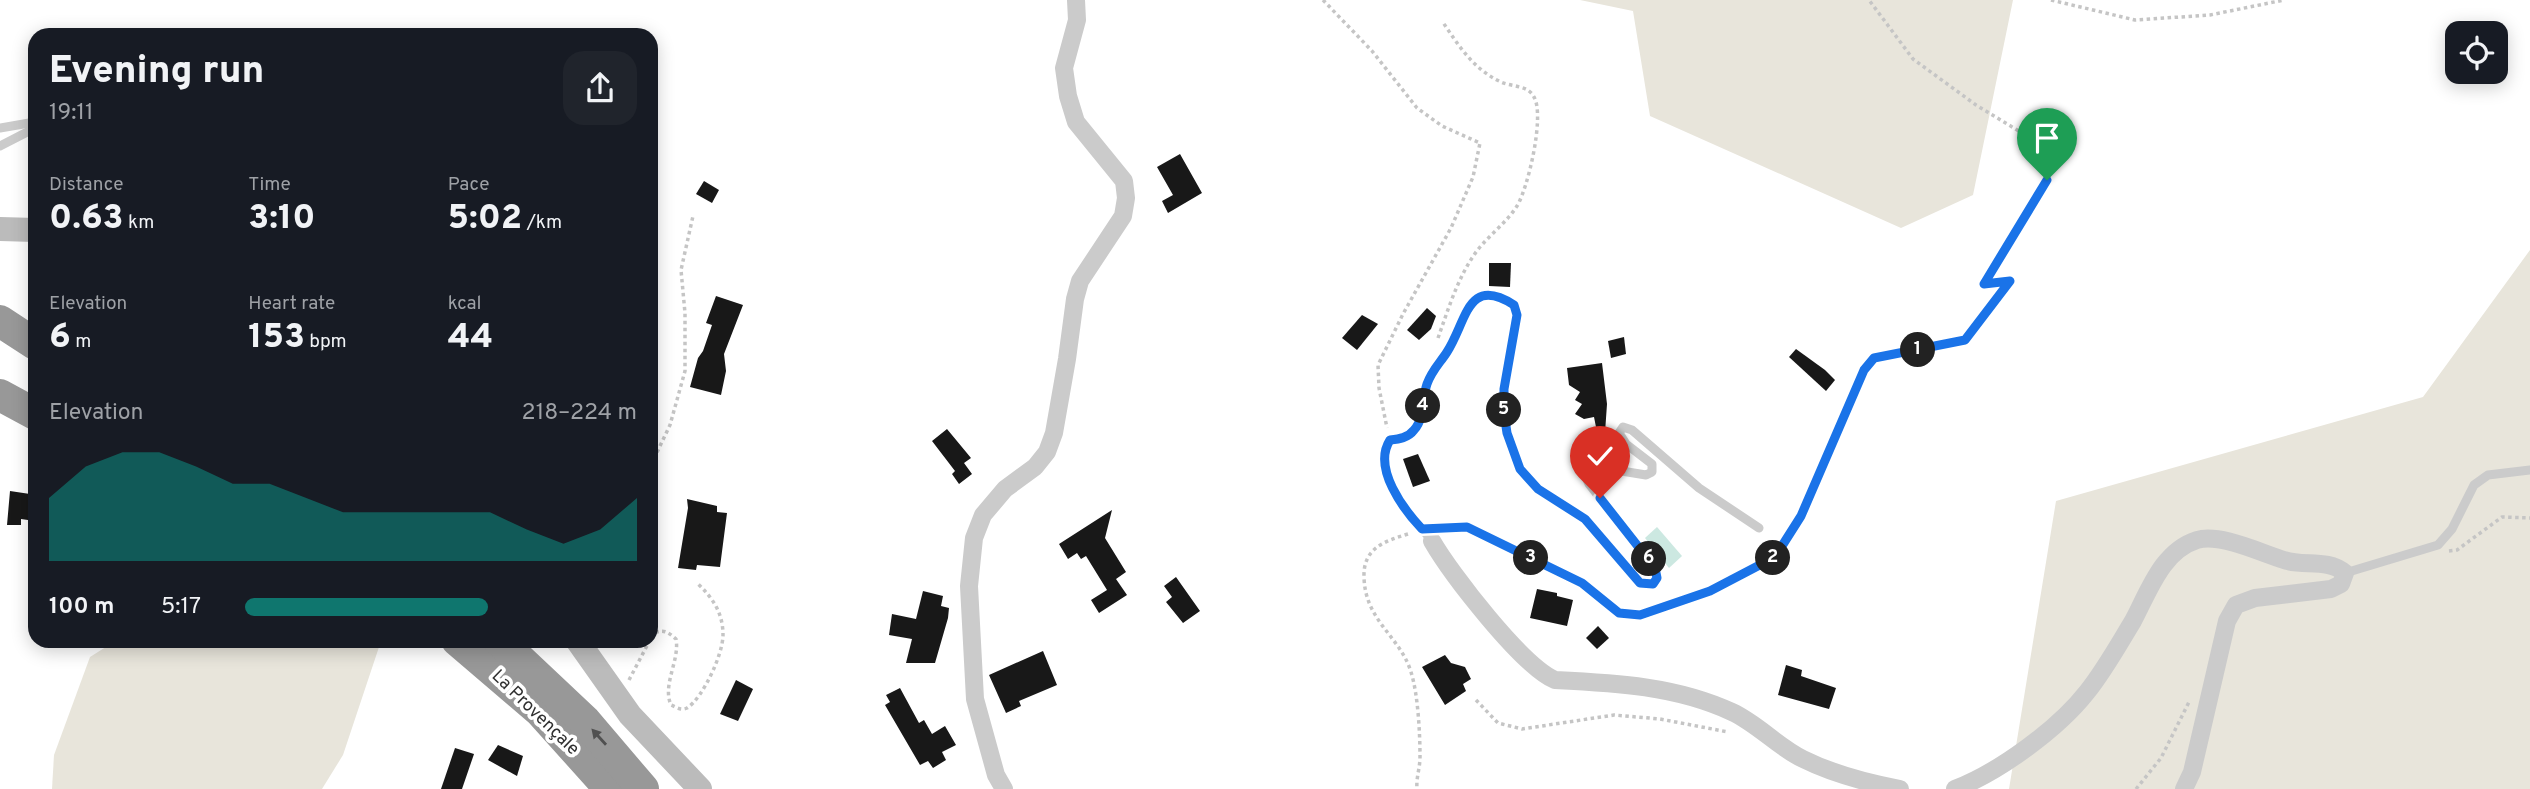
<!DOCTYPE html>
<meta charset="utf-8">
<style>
:root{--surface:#171b24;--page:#20242c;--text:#f1f3f6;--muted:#9ea1a6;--accent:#0f766e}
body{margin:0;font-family:Overpass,sans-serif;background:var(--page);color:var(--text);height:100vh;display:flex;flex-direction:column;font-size:26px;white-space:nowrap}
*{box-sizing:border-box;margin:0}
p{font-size:23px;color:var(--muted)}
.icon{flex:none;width:38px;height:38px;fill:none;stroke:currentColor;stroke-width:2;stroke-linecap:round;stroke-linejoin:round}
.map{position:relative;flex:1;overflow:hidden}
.drawer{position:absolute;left:28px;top:28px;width:630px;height:620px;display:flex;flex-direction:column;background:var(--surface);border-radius:21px;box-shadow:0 4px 18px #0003}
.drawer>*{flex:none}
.controls{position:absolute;left:2445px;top:21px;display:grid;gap:14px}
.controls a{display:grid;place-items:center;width:63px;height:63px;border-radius:14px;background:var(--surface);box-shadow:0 4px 18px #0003;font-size:35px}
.pin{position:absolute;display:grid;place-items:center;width:60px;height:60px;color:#fff;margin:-72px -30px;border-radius:50% 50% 50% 0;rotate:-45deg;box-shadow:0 0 7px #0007}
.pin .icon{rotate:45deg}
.km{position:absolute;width:35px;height:35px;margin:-18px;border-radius:50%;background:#222;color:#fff;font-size:19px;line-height:35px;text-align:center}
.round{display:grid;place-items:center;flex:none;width:74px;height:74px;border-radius:21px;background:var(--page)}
.headline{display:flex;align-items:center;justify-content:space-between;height:119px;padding:0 21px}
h1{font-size:38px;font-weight:800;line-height:52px}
.metrics{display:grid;grid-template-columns:repeat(3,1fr);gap:10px;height:119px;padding:7px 21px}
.metrics div{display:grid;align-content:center}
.metrics b{font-size:35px;font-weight:800}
.metrics small{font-size:19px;font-weight:400}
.metrics p{font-size:19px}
.chart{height:196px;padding:14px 21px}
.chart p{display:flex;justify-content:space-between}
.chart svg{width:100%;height:126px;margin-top:7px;fill:var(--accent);opacity:.7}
ul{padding:0 21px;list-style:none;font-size:23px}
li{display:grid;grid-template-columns:112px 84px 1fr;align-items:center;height:52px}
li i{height:18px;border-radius:9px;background:var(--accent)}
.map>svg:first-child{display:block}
</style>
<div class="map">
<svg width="2530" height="789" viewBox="0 0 2530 789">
<rect width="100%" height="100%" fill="#fff"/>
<g fill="#e8e5db">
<polygon points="1580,0 2013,0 1973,195 1901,228 1650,116 1633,11"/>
<polygon points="2530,250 2530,789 2009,789 2056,501 2423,397"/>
<polygon points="117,640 381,640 381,641 343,755 322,789 52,789 54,755 90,657"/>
</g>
<polygon fill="#cce8e1" points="1657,527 1682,556 1669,568 1645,538"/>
<g fill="#181818">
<polygon points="1180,154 1202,193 1168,213 1162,201 1173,195 1157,167"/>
<polygon points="704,181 719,190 712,203 696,194"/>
<polygon points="1489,263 1511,263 1510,287 1489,286"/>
<polygon points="716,296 743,305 724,354 726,371 721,395 690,387 698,358 703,351 712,325 706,323"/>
<polygon points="1427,308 1436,316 1431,329 1419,340 1407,330"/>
<polygon points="1362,315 1378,324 1357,350 1342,338"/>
<polygon points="1624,337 1626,354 1611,358 1608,341"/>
<polygon points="1796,349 1825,370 1835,380 1826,391 1789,357"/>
<polygon points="1602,363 1607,404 1604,447 1600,447 1594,417 1584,419 1575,414 1582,404 1575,400 1580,392 1569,385 1567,368"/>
<polygon points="947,429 971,458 964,463 972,474 959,484 952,474 955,471 932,441"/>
<polygon points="1418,454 1430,481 1413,487 1403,459"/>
<polygon points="10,491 30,494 28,520 21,519 21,525 7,525"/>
<polygon points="687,499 717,506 717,512 727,513 720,567 697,565 696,570 678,568 688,508"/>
<polygon points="1112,510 1105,538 1126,572 1116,579 1127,595 1099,613 1091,600 1107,590 1086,556 1081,559 1077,553 1068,559 1059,544"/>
<polygon points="1176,577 1200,611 1183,623 1166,602 1172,597 1164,586"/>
<polygon points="1537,589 1557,593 1557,596 1573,600 1567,626 1530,618"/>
<polygon points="923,591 943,596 941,606 949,608 948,618 935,663 906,663 912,639 889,635 892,614 916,619"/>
<polygon points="1598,626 1609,638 1597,649 1586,638"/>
<polygon points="1043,651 1057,685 1019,701 1021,706 1006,713 989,675"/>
<polygon points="1445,655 1451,663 1465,667 1471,679 1463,684 1466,691 1445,705 1422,667"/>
<polygon points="1786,665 1802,670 1801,676 1836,688 1829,709 1778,695"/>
<polygon points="736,680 753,689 738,721 720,714"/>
<polygon points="900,688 919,723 924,720 932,734 945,726 956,745 942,752 946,760 933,768 928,761 920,765 885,705 890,702 886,695"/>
<polygon points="498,745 523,756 517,776 488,760"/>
<polygon points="455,748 474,754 462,789 441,789"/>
</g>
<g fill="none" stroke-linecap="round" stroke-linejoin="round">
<g stroke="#c5c5c5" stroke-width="3.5" stroke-dasharray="3.5 3.5" stroke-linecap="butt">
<polyline points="1323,0 1372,51 1417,108 1442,126 1480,143 1473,177 1451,228 1403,314 1378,365 1379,388 1387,428"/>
<polyline points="2051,0 2135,20 2210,15 2284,0"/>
<path d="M 1438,338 C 1448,310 1457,280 1474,255 C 1486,237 1505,225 1517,206 C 1528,188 1545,116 1534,97 C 1528,85 1512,87 1501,82 C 1473,69 1459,46 1442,21"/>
<polyline points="651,465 670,425 685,371 685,313 681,270 693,216"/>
<polyline points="1443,528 1467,527 1582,583 1619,613 1640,615 1710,591 1775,557 1801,516 1864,370 1874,358 1965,340 2010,281 1984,284 2047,180 2050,150 1976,105 1913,59 1869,0"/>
<path d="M 1408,534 C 1385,541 1363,548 1364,577 C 1365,621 1400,636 1411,672 C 1418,694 1420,733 1420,757 C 1420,768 1416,778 1417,789"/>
<polyline points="2449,551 2457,550 2502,517 2530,518"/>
<path d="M 651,638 L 654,633 C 664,629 668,632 676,639 C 680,660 662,685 671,705 C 676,707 681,711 687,708 C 703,698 723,654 723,635 C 723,613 713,598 697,583"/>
<polyline points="629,680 650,640"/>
<polyline points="1476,700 1498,723 1522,729 1614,715 1660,719 1728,732"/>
<polyline points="2136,789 2161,758 2189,702"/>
</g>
<g stroke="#cbcbcb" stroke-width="9">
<polyline points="0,128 35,122"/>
<polyline points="0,146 35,128"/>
<path d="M 1432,541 C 1413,517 1368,474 1390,440 C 1399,439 1408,438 1414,430 C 1425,418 1422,398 1427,384 C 1432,370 1440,363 1447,352 C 1467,321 1467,275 1514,305 L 1516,315 L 1504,389 L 1504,413 L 1507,433 L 1520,469 L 1538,489 L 1585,519 L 1640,583 L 1653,584 L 1657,578 L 1655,568 L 1589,484 L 1584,473 L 1591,466 L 1646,475 L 1652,472 L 1652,464 L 1626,444 L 1619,433 L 1623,427 L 1632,430 L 1699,488 L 1759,528"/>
<polyline points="2345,573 2438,545 2452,529 2474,485 2488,475 2530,470"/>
</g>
<g stroke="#cbcbcb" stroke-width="18">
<path d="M 1432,541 C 1451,574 1522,666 1555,680 C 1616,683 1676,686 1732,712 C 1758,724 1778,747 1803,759 C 1833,774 1868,783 1900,789"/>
<polyline points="1004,789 996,775 975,699 969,586 974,538 983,515 1005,489 1035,467 1047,452 1054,433 1067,359 1075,299 1080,281 1123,216 1126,198 1124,181 1076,122 1068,96 1064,68 1077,20 1076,0"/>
<path d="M 1955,789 C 1999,772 2058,729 2087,692 C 2104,671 2119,644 2133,621 C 2149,591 2162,551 2197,540 C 2220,533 2261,553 2284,560 C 2304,567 2327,558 2345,573 L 2341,584 L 2331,589 L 2255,598 L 2236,605 L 2227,621 L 2192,772 L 2184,789"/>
</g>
<g stroke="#bbb" stroke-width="24">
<polyline points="0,229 35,230"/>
<polyline points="577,640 630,715 700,789"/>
</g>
<g stroke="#989898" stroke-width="32">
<polyline points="0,321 35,344"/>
<polyline points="0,395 35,414"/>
<polyline points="457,640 540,711 610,789"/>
<polyline points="499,640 585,721 643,789"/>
</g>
</g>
<defs><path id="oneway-solid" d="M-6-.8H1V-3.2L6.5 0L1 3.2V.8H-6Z" transform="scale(1.75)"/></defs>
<use fill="#505050" href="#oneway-solid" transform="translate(599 737) rotate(-132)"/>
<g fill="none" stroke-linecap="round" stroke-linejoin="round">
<g stroke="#fff" stroke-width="14">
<path id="route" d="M 1600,498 L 1655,568 L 1657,578 L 1653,584 L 1640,583 L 1585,519 L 1538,489 L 1520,469 L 1507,433 L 1504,413 L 1504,389 L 1517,315 L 1514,305 C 1467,275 1467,321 1447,352 C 1440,363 1432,370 1427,384 C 1422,398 1425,418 1414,430 C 1408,438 1399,439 1390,440 C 1372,468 1404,510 1422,529 L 1467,527 L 1582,583 L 1619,613 L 1640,615 L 1710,591 L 1775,557 L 1801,516 L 1864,370 L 1874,358 L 1965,340 L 2010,281 L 1984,284 L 2047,180"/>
</g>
<use href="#route" stroke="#1a73e8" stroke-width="9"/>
</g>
<g text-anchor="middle" stroke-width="7" stroke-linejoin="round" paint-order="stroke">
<g font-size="18" fill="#313131" stroke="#fff">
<text transform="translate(536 712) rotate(44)" y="6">La Provençale</text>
</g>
</g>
</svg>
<div class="controls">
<a><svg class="icon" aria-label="locate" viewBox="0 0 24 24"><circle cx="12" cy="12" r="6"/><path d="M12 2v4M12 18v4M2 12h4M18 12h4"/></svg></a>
</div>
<div class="pin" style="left:2047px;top:180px;background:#1e9e55"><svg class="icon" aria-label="arrive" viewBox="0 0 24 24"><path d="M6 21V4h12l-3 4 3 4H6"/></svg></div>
<div class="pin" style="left:1600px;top:498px;background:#d93025"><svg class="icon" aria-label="check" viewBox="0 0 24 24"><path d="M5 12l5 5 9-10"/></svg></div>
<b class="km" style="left:1918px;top:350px">1</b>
<b class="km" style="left:1773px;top:558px">2</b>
<b class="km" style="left:1531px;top:558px">3</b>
<b class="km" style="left:1423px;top:406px">4</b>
<b class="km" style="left:1504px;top:410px">5</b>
<b class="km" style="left:1649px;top:559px">6</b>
<section class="drawer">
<div class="headline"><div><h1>Evening run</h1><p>19:11</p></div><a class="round"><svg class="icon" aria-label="share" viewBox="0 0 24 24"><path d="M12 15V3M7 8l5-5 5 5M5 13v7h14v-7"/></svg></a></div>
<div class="metrics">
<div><p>Distance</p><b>0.63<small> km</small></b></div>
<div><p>Time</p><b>3:10</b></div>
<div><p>Pace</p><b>5:02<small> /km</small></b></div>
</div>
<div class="metrics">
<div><p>Elevation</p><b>6<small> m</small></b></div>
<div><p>Heart rate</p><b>153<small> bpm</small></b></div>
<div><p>kcal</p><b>44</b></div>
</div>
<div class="chart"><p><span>Elevation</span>218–224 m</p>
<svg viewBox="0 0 160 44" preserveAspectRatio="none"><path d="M0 44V22L10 11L20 6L30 6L40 11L50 17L60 17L70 22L80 27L90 27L100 27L110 27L120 27L130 33L140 38L150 33L160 22V44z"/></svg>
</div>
<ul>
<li><b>100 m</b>5:17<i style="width:62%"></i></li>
</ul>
</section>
</div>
